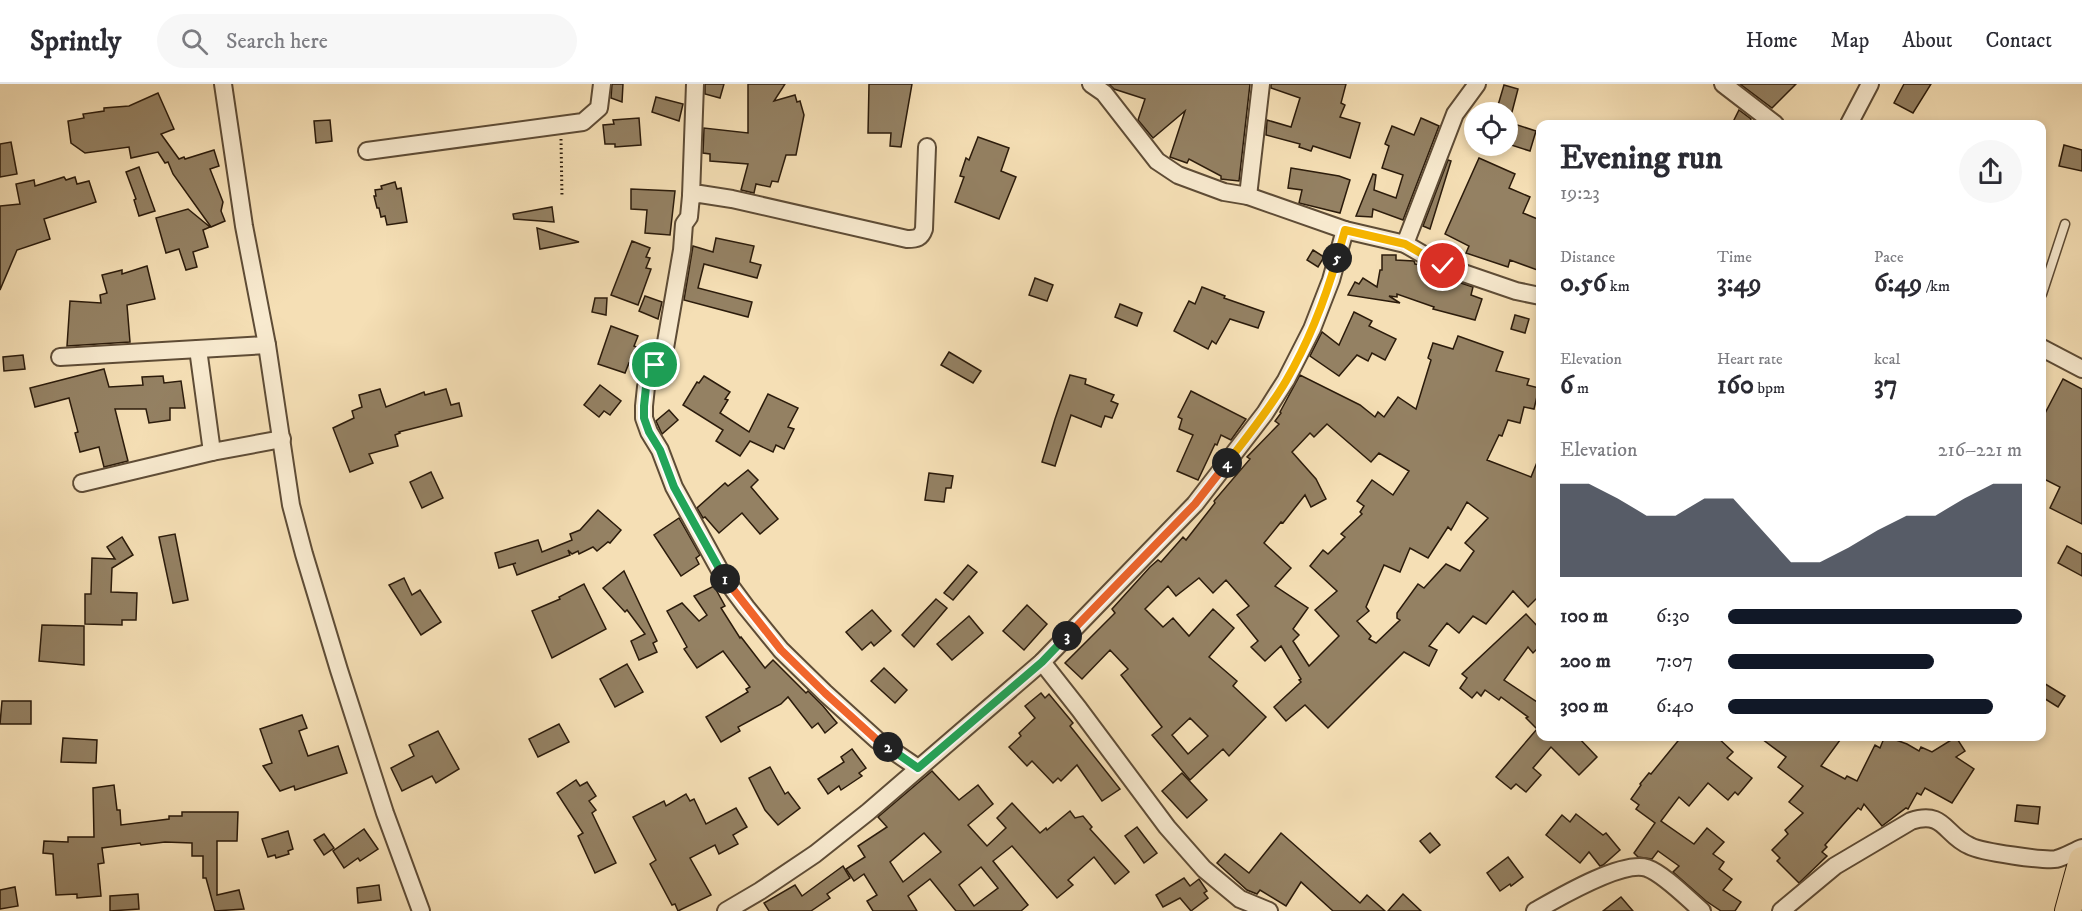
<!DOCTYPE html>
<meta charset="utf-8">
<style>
:root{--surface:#fff;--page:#f7f7f7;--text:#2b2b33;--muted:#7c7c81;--line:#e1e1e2;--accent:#111827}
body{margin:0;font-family:"IM FELL DW Pica",serif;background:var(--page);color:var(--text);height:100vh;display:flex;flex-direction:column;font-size:22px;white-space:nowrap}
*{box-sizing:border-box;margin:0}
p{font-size:20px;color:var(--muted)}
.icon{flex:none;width:33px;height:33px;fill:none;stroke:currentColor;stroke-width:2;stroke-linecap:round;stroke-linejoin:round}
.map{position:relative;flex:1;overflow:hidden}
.drawer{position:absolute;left:1536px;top:36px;width:510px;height:621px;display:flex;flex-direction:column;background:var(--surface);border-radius:12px;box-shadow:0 3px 9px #0003}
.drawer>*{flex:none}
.tools{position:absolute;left:1464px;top:18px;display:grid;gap:12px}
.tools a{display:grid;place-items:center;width:54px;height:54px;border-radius:50%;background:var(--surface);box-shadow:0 3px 9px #0003;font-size:30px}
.pin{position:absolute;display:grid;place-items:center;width:51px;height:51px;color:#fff;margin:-26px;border:3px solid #fff;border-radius:50%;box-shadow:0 2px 6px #0007}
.km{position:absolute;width:30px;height:30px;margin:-15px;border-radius:50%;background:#222;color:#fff;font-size:16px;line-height:30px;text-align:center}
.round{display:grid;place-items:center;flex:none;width:63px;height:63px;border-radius:32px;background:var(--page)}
.overview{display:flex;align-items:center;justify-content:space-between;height:102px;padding:0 24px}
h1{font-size:33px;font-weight:800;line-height:45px}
.figures{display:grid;grid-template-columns:repeat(3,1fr);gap:9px;height:102px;padding:6px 24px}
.figures div{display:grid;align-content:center}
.figures b{font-size:26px;font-weight:800}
.figures small{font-size:16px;font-weight:400}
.figures p{font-size:16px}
.chart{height:168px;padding:12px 24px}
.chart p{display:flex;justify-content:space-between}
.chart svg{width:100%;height:108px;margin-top:6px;fill:var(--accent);opacity:.7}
ul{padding:0 24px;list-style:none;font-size:20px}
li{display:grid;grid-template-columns:96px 72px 1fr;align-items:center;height:45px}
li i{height:15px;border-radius:8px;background:var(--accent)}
header{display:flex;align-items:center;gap:36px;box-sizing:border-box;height:84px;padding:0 30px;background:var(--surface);border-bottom:2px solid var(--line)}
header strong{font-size:28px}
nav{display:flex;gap:33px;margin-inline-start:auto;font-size:21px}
.search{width:420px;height:54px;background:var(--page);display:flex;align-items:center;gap:15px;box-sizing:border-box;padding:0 21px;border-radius:33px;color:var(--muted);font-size:22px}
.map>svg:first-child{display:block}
</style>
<header>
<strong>Sprintly</strong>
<div class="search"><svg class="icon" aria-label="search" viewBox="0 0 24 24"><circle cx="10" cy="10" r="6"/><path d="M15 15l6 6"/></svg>Search here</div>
<nav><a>Home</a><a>Map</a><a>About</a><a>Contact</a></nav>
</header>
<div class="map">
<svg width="2082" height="827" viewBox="0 0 2082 827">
<rect width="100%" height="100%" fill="#f5dfb5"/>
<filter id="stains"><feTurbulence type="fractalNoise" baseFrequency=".00333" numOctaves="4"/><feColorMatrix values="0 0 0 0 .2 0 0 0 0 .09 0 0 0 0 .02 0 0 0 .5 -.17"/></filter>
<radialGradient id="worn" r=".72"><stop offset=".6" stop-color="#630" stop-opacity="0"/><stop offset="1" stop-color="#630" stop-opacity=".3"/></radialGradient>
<g fill="#948163" stroke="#2b1b0b" stroke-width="1.5" fill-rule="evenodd">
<polygon points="612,0 623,0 622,18 611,14"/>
<polygon points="705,0 724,0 720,14 705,10"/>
<polygon points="748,0 785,0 774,17 795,11 797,18 800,17 804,31 796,71 786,71 778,98 772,97 770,103 756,100 754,109 741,106 748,80 710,77 710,70 703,69 704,44 748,49"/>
<polygon points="869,0 912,0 901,63 890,62 891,49 868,49"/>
<polygon points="1109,0 1250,0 1239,97 1221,95 1221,92 1189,75 1187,79 1170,73 1185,27 1153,54 1138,36 1145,15 1114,5"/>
<polygon points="1271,0 1346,0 1341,19 1345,21 1340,33 1360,39 1350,74 1313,62 1311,67 1299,63 1300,60 1266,51 1267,36 1291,43 1300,14 1271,4"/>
<polygon points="1740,0 1796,0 1772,24"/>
<polygon points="1904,0 1931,0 1913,29 1894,19"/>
<polygon points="1504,1 1518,5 1512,28 1496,28"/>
<polygon points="158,9 174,45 161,50 179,75 184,73 185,75 214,66 219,82 210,85 223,118 221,127 225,137 211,143 173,90 168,78 165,79 158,68 131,74 129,63 85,69 71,59 68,37 84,34 83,30 104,27 104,24 129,22"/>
<polygon points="656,13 683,20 679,37 652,28"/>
<polygon points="1739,26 1751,35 1749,40 1732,40"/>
<polygon points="639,34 641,61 615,63 615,60 605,60 603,41 614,40 613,36"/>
<polygon points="1421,34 1439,42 1403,136 1373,125 1372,133 1356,132 1373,90 1376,91 1374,106 1396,114 1403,91 1382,84 1389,62 1385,60 1392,42 1414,51"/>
<polygon points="330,36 332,57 316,59 314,37"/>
<polygon points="1508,38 1536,47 1530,67 1508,60"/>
<polygon points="978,53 1009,64 1001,87 1016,93 999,135 955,118 964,93 960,92 966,74 969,76"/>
<polygon points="11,58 17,90 0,93 0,60"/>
<polygon points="2064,61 2082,66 2082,87 2059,82"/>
<polygon points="1479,74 1515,90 1509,104 1530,113 1523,129 1540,136 1540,187 1510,176 1508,183 1466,169 1469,162 1445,150"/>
<polygon points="1448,76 1451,77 1430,145 1423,142"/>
<polygon points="139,83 155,127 139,132 134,116 136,115 126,88"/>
<polygon points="1291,84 1339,92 1350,96 1340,129 1299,119 1302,106 1288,104"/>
<polygon points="64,93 66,96 75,93 77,100 89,97 96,118 44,135 50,155 17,166 0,206 0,122 20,120 16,100 34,96 35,102"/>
<polygon points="395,98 397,105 401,104 407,138 387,141 385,132 381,133 379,124 377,124 374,112 376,112 375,106 382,105 381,102"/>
<polygon points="631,105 675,107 670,151 645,149 647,126 631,125"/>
<polygon points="552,123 554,138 514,135 513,130"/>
<polygon points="188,125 210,143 203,146 208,163 193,168 197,183 186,186 179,165 166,169 156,134"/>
<polygon points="537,144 579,158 540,165"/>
<polygon points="716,154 754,162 750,178 761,181 757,194 704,180 698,204 752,218 748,233 684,216 693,162 713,168"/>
<polygon points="632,157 650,164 646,173 650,174 646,184 651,185 638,221 611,211"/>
<polygon points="1313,166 1324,173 1318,183 1307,176"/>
<polygon points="1382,171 1396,171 1396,176 1414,177 1415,180 1421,181 1440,192 1473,203 1471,211 1482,215 1475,236 1433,225 1434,223 1397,210 1397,213 1389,212 1400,219 1348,211 1355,198 1359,200 1363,194 1377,203 1380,186 1382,186"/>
<polygon points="147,182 155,215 127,221 130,258 67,262 70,217 101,219 100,211 107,209 102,191 122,186 122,190"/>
<polygon points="1035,194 1053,201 1047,217 1029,211"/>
<polygon points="1202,203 1225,212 1224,214 1264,228 1258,244 1230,235 1216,260 1212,257 1208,265 1174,247 1189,217 1195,220"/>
<polygon points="645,212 662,218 658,235 639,227"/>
<polygon points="595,214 607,214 606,231 592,228"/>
<polygon points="1120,220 1142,229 1137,242 1115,233"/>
<polygon points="1354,228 1372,237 1369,242 1396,255 1385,276 1372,269 1368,277 1357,271 1339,292 1310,272 1322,248 1339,261"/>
<polygon points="1515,231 1529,235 1525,249 1511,245"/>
<polygon points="611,242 638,252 634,262 639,264 633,280 629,279 625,289 598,280"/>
<path d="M 1458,252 L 1503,268 L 1496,287 L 1529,295 L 1527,301 L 1539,304 L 1534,325 L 1524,323 L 1520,339 L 1508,336 L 1502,352 L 1499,351 L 1487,376 L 1531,393 L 1540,371 L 1540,511 L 1528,523 L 1513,507 L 1486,540 L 1473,532 L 1459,549 L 1447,539 L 1429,562 L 1437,566 L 1429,582 L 1404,568 L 1328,644 L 1305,621 L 1286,637 L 1274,623 L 1301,598 L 1299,596 L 1301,595 L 1281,562 L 1265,577 L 1251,563 L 1258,557 L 1237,531 L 1249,522 L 1226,496 L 1213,509 L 1199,494 L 1176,512 L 1168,502 L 1145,525 L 1163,543 L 1173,534 L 1189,552 L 1213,525 L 1234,544 L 1209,573 L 1237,597 L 1233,602 L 1266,633 L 1229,672 L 1223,665 L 1190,696 L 1152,651 L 1162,643 L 1121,591 L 1128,585 L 1110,566 L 1082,595 L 1065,579 L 1115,529 L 1112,525 L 1150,483 L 1158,476 L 1161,478 L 1183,453 L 1186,456 L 1215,419 L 1214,417 L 1250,375 L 1247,373 L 1279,340 L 1275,337 L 1281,329 L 1280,328 L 1300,291 L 1360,321 L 1375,333 L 1378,328 L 1384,333 L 1398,313 L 1416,325 L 1431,276 L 1428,274 L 1433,259 L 1453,265 ZM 1327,340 L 1371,378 L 1379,369 L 1409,387 L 1393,411 L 1372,396 L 1357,417 L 1364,422 L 1360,428 L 1362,430 L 1341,450 L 1345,453 L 1328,470 L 1323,466 L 1310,482 L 1337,507 L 1315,526 L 1339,552 L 1309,582 L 1293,557 L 1299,551 L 1293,545 L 1308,524 L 1275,502 L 1291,484 L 1264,459 L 1281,438 L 1283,439 L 1305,411 L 1311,423 L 1326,415 L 1316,395 L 1292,368 L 1310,349 L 1314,353 ZM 1467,418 L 1488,434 L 1465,459 L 1474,467 L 1460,487 L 1446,480 L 1424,504 L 1418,500 L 1397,529 L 1397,534 L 1400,536 L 1376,559 L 1369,555 L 1371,552 L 1357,537 L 1369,527 L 1366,523 L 1384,481 L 1400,488 L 1410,464 L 1428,474 L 1448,443 L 1451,446 ZM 1190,634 L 1208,652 L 1188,670 L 1172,651 Z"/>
<polygon points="949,268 981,287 973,299 941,281"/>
<polygon points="23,271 25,285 4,287 3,273"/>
<polygon points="104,285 109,303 143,301 142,293 163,292 164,299 181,297 185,324 170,324 170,336 149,339 146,325 115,325 128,377 104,383 99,363 80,368 75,349 78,348 69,314 35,323 30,304"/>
<polygon points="1070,291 1086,295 1085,300 1114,311 1111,317 1118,320 1112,334 1105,332 1101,343 1071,331 1055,382 1042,378 1055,335"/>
<polygon points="704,292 730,308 725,315 728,316 720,329 749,348 768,310 798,324 788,343 794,345 784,365 776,361 773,368 750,357 740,372 716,357 723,346 683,321 697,298 699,299"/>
<polygon points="2063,295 2082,305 2082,440 2050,424 2060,403 2042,394 2042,335"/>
<polygon points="600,301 621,317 610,331 604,327 599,333 584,321"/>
<polygon points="380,305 386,323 424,308 425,311 446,305 451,321 459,319 462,332 399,348 400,349 395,351 398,362 369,370 373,379 350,388 333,344 354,334 352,327 362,323 359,311"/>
<polygon points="1191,307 1246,335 1231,356 1221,351 1217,361 1215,360 1198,396 1177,387 1193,351 1179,345 1182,335 1178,333"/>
<polygon points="669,326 678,336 662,350 656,337"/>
<polygon points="748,386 758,396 751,403 778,435 760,450 742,429 719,449 705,433 703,434 697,424 725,399 728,402"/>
<polygon points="431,388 443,414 422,424 410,398"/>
<polygon points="929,389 953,392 951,404 946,404 944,418 925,416"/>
<polygon points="598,426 621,446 610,459 608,458 597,467 593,463 579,470 578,467 572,470 568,466 570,471 517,491 513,480 516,479 499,484 495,469 538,456 542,468 572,456 570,450 580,446"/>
<polygon points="679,434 700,471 696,474 699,480 681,492 654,451"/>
<polygon points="175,450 188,516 173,519 159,453"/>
<polygon points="122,453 133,471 112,484 111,508 137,509 136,536 122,536 122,541 85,540 85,510 91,510 92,474 115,475 107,463"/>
<polygon points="2067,462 2082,470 2082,492 2058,479"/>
<polygon points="968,481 977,488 953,516 944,509"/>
<polygon points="624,487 657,557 653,559 657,568 639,576 631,557 645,550 627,526 625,528 603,504"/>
<polygon points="404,494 412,511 420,506 441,538 421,551 389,501"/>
<polygon points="584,500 606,545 552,574 532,527 560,515 559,513"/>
<polygon points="714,502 725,522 721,524 740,554 741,553 765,584 773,576 806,609 808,607 823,622 837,639 825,649 818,639 812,644 788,613 781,620 738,643 740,647 721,658 706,633 748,608 746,605 750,603 723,567 697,584 684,565 687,563 667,527 682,519 699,537 707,531 694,512"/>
<polygon points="936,515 947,524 914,563 902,551"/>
<polygon points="1027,521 1047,540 1024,566 1003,547"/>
<polygon points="872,526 891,547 874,562 871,558 862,566 846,548"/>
<polygon points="1526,530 1540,545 1540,562 1533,569 1528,563 1504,596 1540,620 1540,652 1577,652 1597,673 1579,691 1551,663 1533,684 1541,691 1526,708 1516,700 1511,705 1496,693 1537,645 1526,634 1528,633 1501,613 1499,616 1485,606 1481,612 1477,608 1472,614 1460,604 1467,594 1462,590"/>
<polygon points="969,532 983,549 952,576 937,560"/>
<polygon points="42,541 84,542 84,581 39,577"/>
<polygon points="627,580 643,608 615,623 600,595"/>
<polygon points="884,584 907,606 895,619 871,597"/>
<polygon points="2042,598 2065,612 2058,623 2042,613"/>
<polygon points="1041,609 1045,614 1049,610 1073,639 1070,642 1120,705 1102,717 1077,681 1061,697 1058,694 1053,699 1032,677 1027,682 1009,663 1021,652 1019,649 1035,634 1025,622"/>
<polygon points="2,617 31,617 31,640 0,640"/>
<polygon points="302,631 307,644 299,647 308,672 338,662 347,689 295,706 294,702 280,707 263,682 272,679 260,645"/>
<polygon points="559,640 569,658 538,673 529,655"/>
<polygon points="438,647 459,685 436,699 432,692 402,707 391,684 414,672 409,661"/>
<polygon points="1682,652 1716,652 1733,668 1727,674 1752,694 1738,711 1735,708 1728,716 1708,699 1689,722 1679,713 1661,737 1694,760 1707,744 1724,758 1713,770 1724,778 1719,785 1732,795 1723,806 1741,818 1735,827 1721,827 1706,817 1673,788 1679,782 1658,767 1652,775 1638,773 1634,769 1655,739 1636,725 1639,721 1631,715 1641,701 1640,700 1649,689 1651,690"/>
<polygon points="1758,652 1843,652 1821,682 1845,695 1847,692 1857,697 1875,661 1880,664 1885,652 1907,660 1919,667 1921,663 1932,668 1956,653 1965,667 1956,673 1974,685 1952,719 1925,704 1921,711 1917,709 1908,725 1906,724 1882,742 1864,720 1861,726 1858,724 1825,761 1827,763 1822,768 1827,772 1799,799 1777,777 1780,774 1772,766 1788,750 1785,746 1803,729 1789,718 1803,702 1778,683 1786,673"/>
<polygon points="63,654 97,656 96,679 61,678"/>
<polygon points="852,665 866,684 859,689 862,692 841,706 839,702 828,710 818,695 844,678 841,673"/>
<polygon points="770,683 785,710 788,708 800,724 778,741 765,726 749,694"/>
<path d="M 932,687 L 959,716 L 978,701 L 993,720 L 968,741 L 987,762 L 1006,744 L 997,734 L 1012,719 L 1040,749 L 1046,744 L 1047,746 L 1070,727 L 1075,734 L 1083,732 L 1092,743 L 1090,745 L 1129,788 L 1115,800 L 1094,773 L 1068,796 L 1073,801 L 1057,814 L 1012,762 L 993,777 L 1028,821 L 1021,827 L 956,827 L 930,795 L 908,812 L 917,827 L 873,827 L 867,817 L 877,811 L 864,790 L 854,797 L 846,785 L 865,773 L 858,762 L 887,743 L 878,733 ZM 924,749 L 941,768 L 903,798 L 890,778 ZM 981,783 L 998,804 L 974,822 L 959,801 Z"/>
<polygon points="1182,689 1207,716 1187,734 1162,707"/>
<polygon points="576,696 580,702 587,698 596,712 589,717 596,726 592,729 616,779 595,789 578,752 583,749 557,709"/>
<polygon points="114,701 117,726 120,726 121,741 169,735 169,732 182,732 182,728 238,728 237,757 217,757 217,811 239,806 244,825 215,827 206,794 203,794 203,772 192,772 192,759 165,758 141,761 140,759 102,764 104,779 98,780 101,812 77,814 77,810 56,811 53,770 43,769 44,757 68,758 68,753 94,753 93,704"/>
<polygon points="686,710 690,717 694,715 706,740 736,724 747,743 733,751 738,760 719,770 715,761 690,774 711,811 678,827 675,820 672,821 650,780 656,776 633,733 664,717 666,722"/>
<polygon points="2017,721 2040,723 2038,740 2015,737"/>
<polygon points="1576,730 1603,751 1606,749 1620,766 1603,781 1600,782 1589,768 1580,779 1546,751 1562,731 1570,738"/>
<polygon points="1137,743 1157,769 1144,779 1125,752"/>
<polygon points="364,745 378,765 360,777 358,774 344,784 333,767"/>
<polygon points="288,747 293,765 288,767 289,770 276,774 275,771 268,773 262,755"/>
<polygon points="1281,749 1360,819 1367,811 1385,827 1333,827 1301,798 1286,822 1260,806 1257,810 1247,806 1217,779 1225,770 1249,789"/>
<polygon points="1430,749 1440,761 1430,769 1420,757"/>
<polygon points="324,750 334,764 324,771 314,756"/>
<polygon points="1508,773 1523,793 1511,802 1510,800 1500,807 1487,789"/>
<polygon points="843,782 850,794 827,810 830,814 811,827 769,827 764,819 795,801 802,812"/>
<polygon points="1184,794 1190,802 1199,795 1207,807 1204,809 1208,814 1191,827 1180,814 1163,823 1156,811"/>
<polygon points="379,801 381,816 358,819 357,804"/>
<polygon points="15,803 18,822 0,825 0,806"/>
<polygon points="138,810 139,825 110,827 110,812"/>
<polygon points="1403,810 1421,827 1388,827"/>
<polygon points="1621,813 1633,827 1603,827"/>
</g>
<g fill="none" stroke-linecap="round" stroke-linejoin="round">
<g stroke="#5e4c36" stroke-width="11">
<polyline id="service" points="2042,210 2065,140"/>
</g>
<g stroke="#5e4c36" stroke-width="20">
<g id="minor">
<polyline points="223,0 244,142 267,261 291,421 304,470 339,586 385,729 421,827"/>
<polyline points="1091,0 1104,9 1157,77 1178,91 1224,108 1248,112 1345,146 1405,160 1443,182 1516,207 1540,212"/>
<polyline points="1723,0 1775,40"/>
<polyline points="1849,40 1870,0"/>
<polyline points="367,67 583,38 599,24 602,0"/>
<polyline points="691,112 695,0"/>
<polyline points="1248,112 1261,0"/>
<polyline points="1405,160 1455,30 1477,0"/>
<polyline points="2042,264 2082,285"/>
<polyline points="198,265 212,368 282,355"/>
<polyline points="60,273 267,261"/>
<polyline points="82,399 212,368"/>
<polyline points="1042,578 1079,625 1167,743 1204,785 1240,815 1269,827"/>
<path d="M 918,684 L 877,656 L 825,609 L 781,566 L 746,523 L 723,492 L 674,403 L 660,366 L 649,348 L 644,334 L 644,322 L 646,303 L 655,281 L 665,264 L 682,166 L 684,140 L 689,133 L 691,112 L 700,110 L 732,115 L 907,155 C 917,155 921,154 924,145 L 927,63"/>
<polyline points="726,827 760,807 815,770 868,728 1042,578 1195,420 1265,329 1286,296 1312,245 1331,196 1345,146"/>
<path d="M 1535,827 C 1558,814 1622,776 1647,784 C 1664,790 1688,815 1702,827"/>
<path d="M 1781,827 L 1835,782 L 1911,737 C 1945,726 1944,751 1970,762 C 1981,768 2045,777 2056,775 C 2065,773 2074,767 2082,764"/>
</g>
</g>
<g stroke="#2b1b0b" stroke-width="28">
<polyline id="primary" points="2068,827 2082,776"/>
</g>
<polyline stroke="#2b1b0b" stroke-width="3" stroke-dasharray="1.5 3" stroke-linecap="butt" points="561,55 562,113"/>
<use href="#service" stroke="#f8eacf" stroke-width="8"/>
<use href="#minor" stroke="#f8eacf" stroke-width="16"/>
<use href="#primary" stroke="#f5dfb5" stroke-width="26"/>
</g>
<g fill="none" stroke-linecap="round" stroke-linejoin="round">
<g stroke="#fff" stroke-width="12">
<polyline id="split-1" points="655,281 646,303 644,322 644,334 649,348 660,366 674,403 725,495"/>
</g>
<g stroke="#fff" stroke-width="12">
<polyline id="split-2" points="725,495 781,566 825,609 877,656 888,663"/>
</g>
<g stroke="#fff" stroke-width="12">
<polyline id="split-3" points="888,663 918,684 1042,578 1067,552"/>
</g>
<g stroke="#fff" stroke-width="12">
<polyline id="split-4" points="1067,552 1195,420 1227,379"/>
</g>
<g stroke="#fff" stroke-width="12">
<path id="split-5" d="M 1227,379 C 1247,353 1269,326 1286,297 C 1308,259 1325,216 1337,174"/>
</g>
<g stroke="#fff" stroke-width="12">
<polyline id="split-6" points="1337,174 1345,146 1405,160 1443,182"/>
</g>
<use href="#split-1" stroke="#22a559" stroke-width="8"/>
<use href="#split-2" stroke="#f0652b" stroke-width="8"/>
<use href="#split-3" stroke="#22a559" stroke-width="8"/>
<use href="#split-4" stroke="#f0652b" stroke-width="8"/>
<use href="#split-5" stroke="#f5b400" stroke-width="8"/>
<use href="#split-6" stroke="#f5b400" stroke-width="8"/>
</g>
<rect width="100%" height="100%" filter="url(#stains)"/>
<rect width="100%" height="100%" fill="url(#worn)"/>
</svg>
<div class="tools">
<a><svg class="icon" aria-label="locate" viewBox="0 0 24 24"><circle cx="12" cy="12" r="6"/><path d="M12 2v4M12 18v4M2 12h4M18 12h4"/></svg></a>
</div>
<div class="pin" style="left:655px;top:281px;background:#1e9e55"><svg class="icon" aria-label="arrive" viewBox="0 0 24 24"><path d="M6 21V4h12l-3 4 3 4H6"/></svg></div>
<div class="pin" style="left:1443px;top:182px;background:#d93025"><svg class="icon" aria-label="check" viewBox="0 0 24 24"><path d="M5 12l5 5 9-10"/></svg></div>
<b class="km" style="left:725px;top:495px">1</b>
<b class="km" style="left:888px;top:663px">2</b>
<b class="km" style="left:1067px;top:552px">3</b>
<b class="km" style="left:1227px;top:379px">4</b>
<b class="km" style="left:1337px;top:174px">5</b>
<section class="drawer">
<div class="overview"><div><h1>Evening run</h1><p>19:23</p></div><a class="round"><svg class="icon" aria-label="share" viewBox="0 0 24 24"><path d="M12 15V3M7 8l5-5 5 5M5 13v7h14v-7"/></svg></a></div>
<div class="figures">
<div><p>Distance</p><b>0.56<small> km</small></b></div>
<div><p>Time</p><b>3:49</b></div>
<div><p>Pace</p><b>6:49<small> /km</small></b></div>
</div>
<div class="figures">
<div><p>Elevation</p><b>6<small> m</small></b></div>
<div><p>Heart rate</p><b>160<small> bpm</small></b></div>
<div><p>kcal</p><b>37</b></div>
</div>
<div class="chart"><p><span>Elevation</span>216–221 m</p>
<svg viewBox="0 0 160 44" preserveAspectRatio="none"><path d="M0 44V6L10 6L20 12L30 19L40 19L50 12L60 12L70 25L80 38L90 38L100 32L110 25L120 19L130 19L140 12L150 6L160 6V44z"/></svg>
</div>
<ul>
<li><b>100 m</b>6:30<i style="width:100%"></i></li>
<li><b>200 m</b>7:07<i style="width:70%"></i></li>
<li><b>300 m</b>6:40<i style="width:90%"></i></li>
</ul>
</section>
</div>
